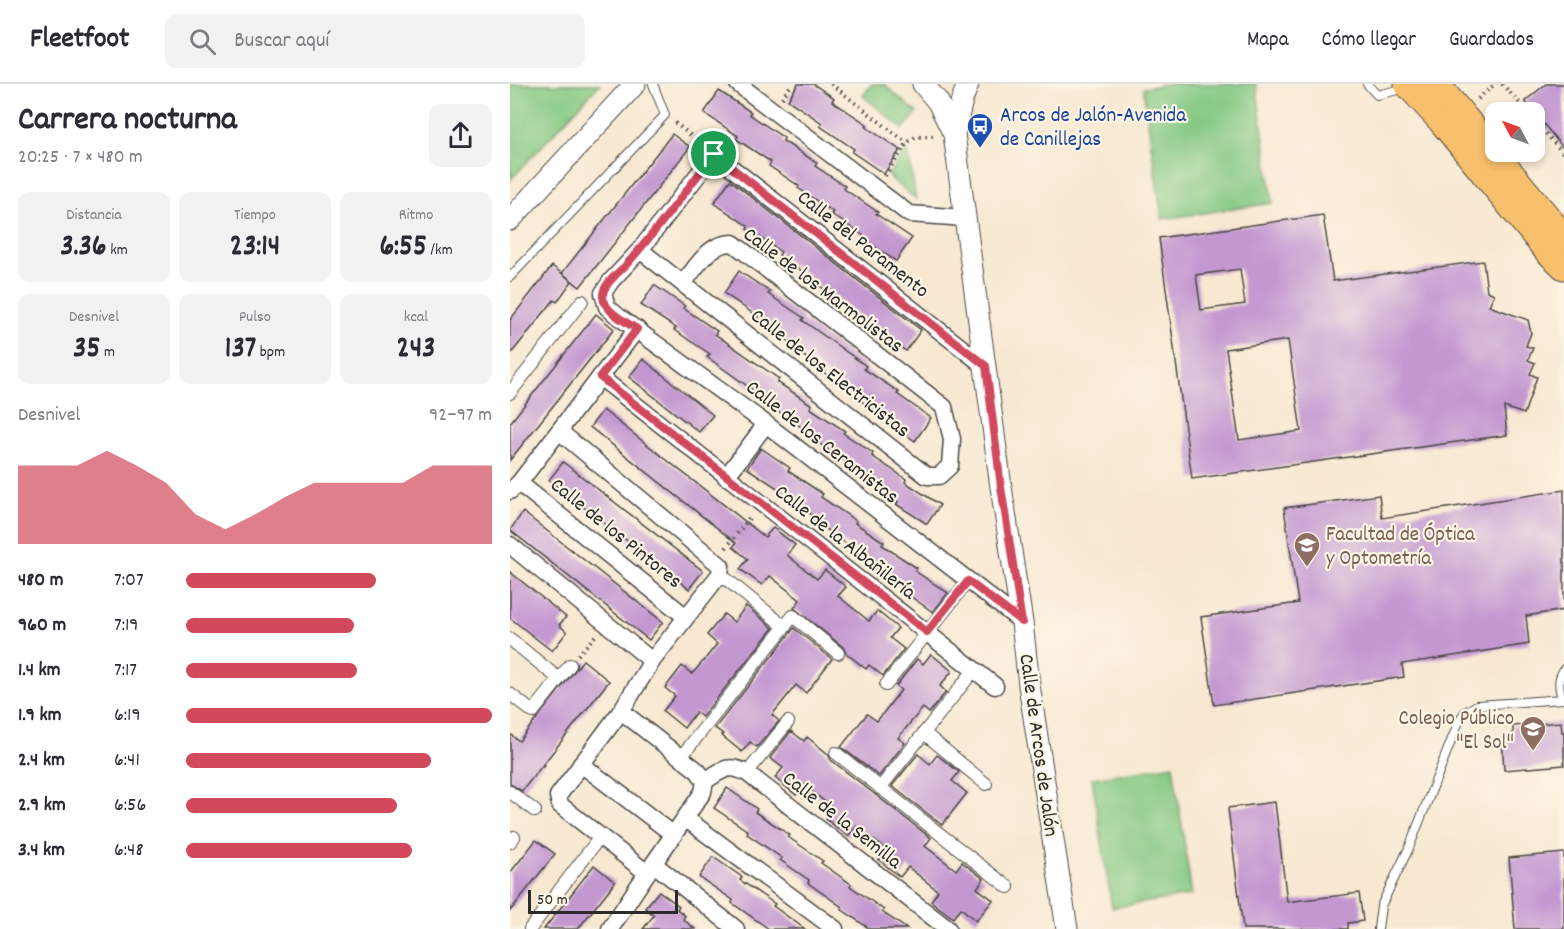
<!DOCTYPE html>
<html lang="es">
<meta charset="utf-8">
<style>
:root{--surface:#fff;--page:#f2f2f3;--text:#2b2b33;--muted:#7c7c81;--line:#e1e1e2;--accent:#d1495b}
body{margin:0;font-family:Dekko,sans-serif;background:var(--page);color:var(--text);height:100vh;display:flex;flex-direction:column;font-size:22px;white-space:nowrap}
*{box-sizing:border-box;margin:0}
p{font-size:20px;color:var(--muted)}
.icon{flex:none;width:33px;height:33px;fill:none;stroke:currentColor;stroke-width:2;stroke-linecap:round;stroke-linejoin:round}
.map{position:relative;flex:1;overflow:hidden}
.drawer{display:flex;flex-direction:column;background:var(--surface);width:510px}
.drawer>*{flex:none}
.needle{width:39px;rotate:311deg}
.buttons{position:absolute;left:975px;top:18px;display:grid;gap:12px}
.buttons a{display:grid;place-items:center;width:60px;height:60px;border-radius:12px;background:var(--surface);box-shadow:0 3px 9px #0003;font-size:30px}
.scale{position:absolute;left:18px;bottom:15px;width:150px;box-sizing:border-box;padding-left:6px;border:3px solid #2b2b2b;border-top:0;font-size:16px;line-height:21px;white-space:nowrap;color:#2b2b2b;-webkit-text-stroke:4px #fcf5e5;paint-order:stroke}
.pin{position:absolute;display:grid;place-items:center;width:51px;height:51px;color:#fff;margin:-26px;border:3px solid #fff;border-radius:50%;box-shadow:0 2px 6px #0007}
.round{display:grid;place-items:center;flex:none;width:63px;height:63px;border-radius:12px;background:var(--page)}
.overview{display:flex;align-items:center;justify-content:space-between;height:102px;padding:0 18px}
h1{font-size:33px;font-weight:700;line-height:45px}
.stats{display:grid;grid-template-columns:repeat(3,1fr);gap:9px;height:102px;padding:6px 18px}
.stats div{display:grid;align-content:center;border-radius:12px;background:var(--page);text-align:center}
.stats b{font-size:30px;font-weight:700}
.stats small{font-size:16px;font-weight:400}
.stats p{font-size:16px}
.chart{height:168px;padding:12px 18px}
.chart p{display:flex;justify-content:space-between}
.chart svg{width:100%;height:108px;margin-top:6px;fill:var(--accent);opacity:.7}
ul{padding:0 18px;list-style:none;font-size:20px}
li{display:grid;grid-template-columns:96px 72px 1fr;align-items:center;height:45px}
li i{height:15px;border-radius:8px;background:var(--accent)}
header{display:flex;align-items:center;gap:36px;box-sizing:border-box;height:84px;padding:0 30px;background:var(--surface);border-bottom:2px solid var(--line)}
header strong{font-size:28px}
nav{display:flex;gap:33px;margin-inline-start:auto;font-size:21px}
.search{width:420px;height:54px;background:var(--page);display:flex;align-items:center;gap:15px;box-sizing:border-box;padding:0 21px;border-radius:12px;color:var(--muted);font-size:22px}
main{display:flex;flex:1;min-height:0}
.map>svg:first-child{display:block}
</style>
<header>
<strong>Fleetfoot</strong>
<div class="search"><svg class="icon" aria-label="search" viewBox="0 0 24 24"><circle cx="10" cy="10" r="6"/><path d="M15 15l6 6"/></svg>Buscar aquí</div>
<nav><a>Mapa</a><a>Cómo llegar</a><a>Guardados</a></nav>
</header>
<main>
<section class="drawer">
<div class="overview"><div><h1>Carrera nocturna</h1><p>20:25 · 7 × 480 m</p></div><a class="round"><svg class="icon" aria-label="share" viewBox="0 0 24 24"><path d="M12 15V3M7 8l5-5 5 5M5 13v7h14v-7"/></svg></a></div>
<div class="stats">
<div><p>Distancia</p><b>3.36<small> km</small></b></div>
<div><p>Tiempo</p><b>23:14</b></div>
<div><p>Ritmo</p><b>6:55<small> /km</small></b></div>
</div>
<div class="stats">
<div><p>Desnivel</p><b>35<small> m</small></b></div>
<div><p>Pulso</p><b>137<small> bpm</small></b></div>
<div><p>kcal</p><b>243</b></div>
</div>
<div class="chart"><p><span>Desnivel</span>92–97 m</p>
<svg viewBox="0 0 160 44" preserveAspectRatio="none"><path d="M0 44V12L10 12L20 12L30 6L40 12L50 19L60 32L70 38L80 32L90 25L100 19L110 19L120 19L130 19L140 12L150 12L160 12V44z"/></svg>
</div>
<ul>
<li><b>480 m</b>7:07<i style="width:62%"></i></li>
<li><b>960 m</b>7:19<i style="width:55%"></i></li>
<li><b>1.4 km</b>7:17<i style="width:56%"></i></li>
<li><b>1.9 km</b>6:19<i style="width:100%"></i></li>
<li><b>2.4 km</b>6:41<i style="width:80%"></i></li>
<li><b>2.9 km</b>6:56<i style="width:69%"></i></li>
<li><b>3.4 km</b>6:48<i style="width:74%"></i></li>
</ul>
</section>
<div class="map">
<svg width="1054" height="845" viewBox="0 0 1054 845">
<rect width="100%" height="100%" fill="#fcf5e5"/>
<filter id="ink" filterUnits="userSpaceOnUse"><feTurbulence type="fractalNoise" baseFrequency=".0167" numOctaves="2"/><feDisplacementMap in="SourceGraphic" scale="12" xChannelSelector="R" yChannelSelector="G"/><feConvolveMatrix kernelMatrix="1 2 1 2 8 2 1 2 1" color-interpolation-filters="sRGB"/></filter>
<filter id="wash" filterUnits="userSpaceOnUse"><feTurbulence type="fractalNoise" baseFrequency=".008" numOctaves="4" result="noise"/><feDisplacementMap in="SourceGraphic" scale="24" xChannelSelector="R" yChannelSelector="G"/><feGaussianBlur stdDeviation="1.35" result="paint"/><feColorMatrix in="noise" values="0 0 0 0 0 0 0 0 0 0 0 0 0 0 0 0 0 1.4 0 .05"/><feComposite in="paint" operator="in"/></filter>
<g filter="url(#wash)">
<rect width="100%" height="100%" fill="#f8e8d1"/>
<g fill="#85c983" stroke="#587a57" stroke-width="1.5">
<polygon points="0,0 90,0 0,96"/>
<polygon points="362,0 374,0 407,29 393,45 353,12"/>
<polygon points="658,0 746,0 763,119 652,135 633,4"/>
<polygon points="394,68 398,68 406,115 378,92"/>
<polygon points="663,681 682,811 602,824 582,694"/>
</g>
<g id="blocks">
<g fill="#c398d1" fill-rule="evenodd">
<polygon points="288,0 303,0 324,14 322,17 358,41 356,43 390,66 374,90 342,68 344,65 310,42 312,39 278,16"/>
<polygon points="1036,0 1054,0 1054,65 1015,17"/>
<polygon points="209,7 241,28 239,30 274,54 273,57 307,79 305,82 335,102 334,105 368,128 366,130 402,154 386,177 355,156 357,154 321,130 323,128 288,104 289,102 259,82 261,78 226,55 228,52 194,29"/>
<polygon points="162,50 180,63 70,203 52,189"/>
<polygon points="220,96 411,246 396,267 365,246 367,244 332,220 333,218 298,194 299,192 269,171 271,168 237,145 238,142 204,119"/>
<path d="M 813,131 L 823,197 L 973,177 L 977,207 L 984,210 L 979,222 L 1018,236 L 1021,249 L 1016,262 L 1023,264 L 1018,276 L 1025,279 L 1020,290 L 1027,293 L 1014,330 L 994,323 L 997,351 L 682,395 L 649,154 ZM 730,185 L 735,220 L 691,226 L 686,191 ZM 778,256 L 791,347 L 729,356 L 716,265 Z"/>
<polygon points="42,182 62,197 47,218 44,216 0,271 0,236"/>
<polygon points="229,187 260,208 258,210 294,234 292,236 356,282 354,285 389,308 387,310 421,334 405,357 375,336 376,334 341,310 342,308 307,284 309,282 278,262 281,259 246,235 248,233 214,209"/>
<polygon points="144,201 175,222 173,224 207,247 205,250 269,295 267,298 302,321 300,324 335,347 333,349 363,369 362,372 396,395 395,398 430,421 417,440 386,420 388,418 354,395 355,392 292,347 294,345 259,321 261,319 197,273 200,270 164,246 166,244 131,221"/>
<polygon points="86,230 104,245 0,376 0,339"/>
<polygon points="133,275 203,331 189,348 119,293"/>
<polygon points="93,326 255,453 263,444 285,461 277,471 307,495 315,486 336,503 328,512 359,537 367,527 388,544 380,554 394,565 373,592 359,581 356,585 336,569 333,563 284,524 290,516 260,492 252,501 230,485 238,475 223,463 226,459 80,343"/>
<polygon points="251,364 280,384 278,387 313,410 311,413 346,437 345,439 374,458 372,461 407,484 405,487 438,509 423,528 397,510 399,508 364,484 366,481 303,436 305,433 270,410 272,407 237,384"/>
<polygon points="53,378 193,487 179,505 39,396"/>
<polygon points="1054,406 1054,526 1016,532 1019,560 892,580 894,593 704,621 691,533 788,519 774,424 869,411 872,434"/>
<polygon points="13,428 153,538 139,556 0,446"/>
<polygon points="0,488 56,533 49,541 57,548 42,567 0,534"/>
<polygon points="236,522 263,544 192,633 186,628 174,644 153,627 165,612 155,604 172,582 182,590 195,575 207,560 197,551 214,530 224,538"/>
<polygon points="284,544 322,575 296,609 286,601 262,631 269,637 247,663 240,658 232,668 211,651 213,650 205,644"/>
<polygon points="421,570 442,587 430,602 436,608 419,629 413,624 400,639 388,654 395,659 369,692 331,663 357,630 367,637 391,606 386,602 407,575 413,580"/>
<polygon points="73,576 99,597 12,707 0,700 0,650 9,657"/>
<polygon points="1051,638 1052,648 1054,648 1054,681 994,686 992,654 1003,653 1003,642"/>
<polygon points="281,647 294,657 297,653 318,670 321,676 421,754 415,762 446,786 452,778 474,795 467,804 483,816 466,837 451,824 443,834 421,817 428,807 398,783 390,793 369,776 377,766 361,754 347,742 338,752 316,735 324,725 294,701 286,711 265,694 273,684 260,674"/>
<polygon points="408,670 420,680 427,671 449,688 442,697 457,709 432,741 382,702"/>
<polygon points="217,704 247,725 245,728 280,751 278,753 313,777 311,779 341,800 340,802 374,826 372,828 397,845 360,845 331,825 332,823 298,799 299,796 270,776 272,774 237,750 238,747 204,724"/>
<polygon points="765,718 777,818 849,809 853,837 838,839 838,845 733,845 718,724"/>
<polygon points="26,756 45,770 0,827 0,789"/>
<polygon points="1054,769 1054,845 1005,845 999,774"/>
<polygon points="203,773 232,793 230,796 265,820 263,822 295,845 259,845 222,819 223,816 189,793"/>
<polygon points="84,781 105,798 68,845 34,845"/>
<polygon points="149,807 169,822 167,825 175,832 173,835 185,845 133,845 144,831 135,824"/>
</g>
</g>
</g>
<g filter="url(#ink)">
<use href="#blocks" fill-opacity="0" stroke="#4a4744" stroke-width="1.5"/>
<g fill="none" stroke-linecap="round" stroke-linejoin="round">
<g stroke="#4a4744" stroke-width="10">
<g id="service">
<polyline points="857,0 867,11 896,4"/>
<polyline points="0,193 155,31 143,0"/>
<path d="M 1052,615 C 1049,603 1047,596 1054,585"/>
<polyline points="868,845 871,822 899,764 949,637 955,628 967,621 1054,615"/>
</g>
</g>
<g stroke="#4a4744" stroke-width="14">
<g id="pedestrian">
<polyline points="0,309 72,217"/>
<polyline points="210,490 275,543"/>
<polyline points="0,555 49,595"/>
<polyline points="376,601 458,497"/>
<polyline points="0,610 23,628 60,581"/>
<polyline points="414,649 476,700"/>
<polyline points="326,669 498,803"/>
<polyline points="171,673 283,532 328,569"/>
<polyline points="237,689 278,638"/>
<polyline points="370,704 465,585"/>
<polyline points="0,708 25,727"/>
<polyline points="0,758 4,753"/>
<polyline points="20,845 90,753"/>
</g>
</g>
<g stroke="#4a4744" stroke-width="19">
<g id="minor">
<polyline points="228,0 399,130 456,134"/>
<path d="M 130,166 L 417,392 L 429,392 L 440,382 L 442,355 L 434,323 L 223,159 C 198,159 188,182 173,199"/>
<polyline points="476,283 204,70 130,166 101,197 93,209 97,223 109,233 256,340 512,538"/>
<polyline points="90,293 485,602"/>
<polyline points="49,347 211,482 210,490 142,577 111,627 48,712 50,721 137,789 100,845"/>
<polyline points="216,393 256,340"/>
<polyline points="9,399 176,533"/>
<polyline points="0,407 9,399 127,245"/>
<polyline points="0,461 142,577"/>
<polyline points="111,627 188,687 195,697 193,708 137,789"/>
<polyline points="71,680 164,751"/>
<path d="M 195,697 C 212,686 218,679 237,689 L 438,845"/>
<polyline points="175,734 325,845"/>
<polyline points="144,780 226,845"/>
</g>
</g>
<g stroke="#4a4744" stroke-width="23">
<g id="tertiary">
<polyline points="413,0 428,18 444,50 491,403 512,538 519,601 557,845"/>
<polyline points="444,50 452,16 458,0"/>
<polyline points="0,136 125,0"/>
</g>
</g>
<g stroke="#4a4744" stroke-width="29">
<g id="primary">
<polyline points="898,0 932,37 1038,167 1054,182"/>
<polyline points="926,0 1054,154"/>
</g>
</g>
<g stroke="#4a4744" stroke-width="4" stroke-dasharray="1.5 4.5" stroke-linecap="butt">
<polyline points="321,0 397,59"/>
<polyline points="992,0 1018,28"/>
<polyline points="272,14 282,0"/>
<polyline points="968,15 985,0"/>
<polyline points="1024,36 1054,70"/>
<polyline points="165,39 192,60"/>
<polyline points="463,48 476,47"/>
<polyline points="375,92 397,59 405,53 423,52"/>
<polyline points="216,464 241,432"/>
<polyline points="68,571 85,552"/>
<polyline points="33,681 37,684"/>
</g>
<use href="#service" stroke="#fff" stroke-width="8"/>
<use href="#pedestrian" stroke="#fff" stroke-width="12"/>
<use href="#minor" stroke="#fff" stroke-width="16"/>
<use href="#tertiary" stroke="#fff" stroke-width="21"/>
<use href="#primary" stroke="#f8bf6c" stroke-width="27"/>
</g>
</g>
<g fill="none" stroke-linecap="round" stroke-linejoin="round" filter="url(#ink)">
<g stroke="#fff" stroke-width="12">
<path id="route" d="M 204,70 L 476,282 L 491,403 L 512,538 L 458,497 L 417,548 L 90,293 L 127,245 C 116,238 91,226 93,210 C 94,200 108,189 115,182 C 147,147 175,108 204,70 Z"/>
</g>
<use href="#route" stroke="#d1495b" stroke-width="8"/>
</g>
<defs>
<g id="bus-pin" transform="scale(1.35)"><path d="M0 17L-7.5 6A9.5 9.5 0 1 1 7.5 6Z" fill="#1a4fb4" stroke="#fcf5e5"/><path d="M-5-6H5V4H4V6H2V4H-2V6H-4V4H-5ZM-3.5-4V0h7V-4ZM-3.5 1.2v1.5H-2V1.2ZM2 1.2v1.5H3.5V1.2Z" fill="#fff"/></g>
<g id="university-pin" transform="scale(1.35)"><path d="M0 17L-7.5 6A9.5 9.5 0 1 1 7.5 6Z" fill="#8d6e63" stroke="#fcf5e5"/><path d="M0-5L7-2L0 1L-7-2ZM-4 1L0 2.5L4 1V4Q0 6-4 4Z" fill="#fff"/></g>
<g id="school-pin" transform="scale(1.35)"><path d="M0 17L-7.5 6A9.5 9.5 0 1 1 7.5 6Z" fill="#8d6e63" stroke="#fcf5e5"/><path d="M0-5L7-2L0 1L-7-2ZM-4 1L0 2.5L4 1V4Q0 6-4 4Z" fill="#fff"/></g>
</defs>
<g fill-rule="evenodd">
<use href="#bus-pin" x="470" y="42"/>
<use href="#university-pin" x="797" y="461"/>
<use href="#school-pin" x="1023" y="645"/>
</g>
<g text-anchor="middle" stroke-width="4.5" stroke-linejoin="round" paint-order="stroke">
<g font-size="21" fill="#164399" stroke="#fcf5e5" text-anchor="start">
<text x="490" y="37">Arcos de Jalón-Avenida<tspan x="490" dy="24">de Canillejas</tspan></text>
</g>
<g font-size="21" fill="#2b2b2b" stroke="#fcf5e5">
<text transform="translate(354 159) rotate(38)" y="7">Calle del Paramento</text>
<text transform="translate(314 205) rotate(37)" y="7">Calle de los Marmolistas</text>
<text transform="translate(321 288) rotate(38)" y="7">Calle de los Electricistas</text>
<text transform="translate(313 357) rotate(38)" y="7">Calle de los Ceramistas</text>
<text transform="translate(107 448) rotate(39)" y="7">Calle de los Pintores</text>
<text transform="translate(336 457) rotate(38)" y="7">Calle de la Albañilería</text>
<text transform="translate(530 661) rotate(82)" y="7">Calle de Arcos de Jalón</text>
<text transform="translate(333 735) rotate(38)" y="7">Calle de la Semilla</text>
</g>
<g font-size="21" fill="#785e54" stroke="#fcf5e5" text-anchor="start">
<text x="816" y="456">Facultad de Óptica<tspan x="816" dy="24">y Optometría</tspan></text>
<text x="1004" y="640" text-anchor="end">Colegio Público<tspan x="1004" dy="24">"El Sol"</tspan></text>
</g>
</g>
</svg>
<div class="buttons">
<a><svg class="needle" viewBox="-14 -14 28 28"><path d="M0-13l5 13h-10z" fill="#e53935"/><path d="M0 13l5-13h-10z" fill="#7c7c81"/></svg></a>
</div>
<div class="scale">50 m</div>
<div class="pin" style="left:204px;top:70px;background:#1e9e55"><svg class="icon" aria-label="arrive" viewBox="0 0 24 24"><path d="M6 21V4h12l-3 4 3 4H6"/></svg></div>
</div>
</main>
